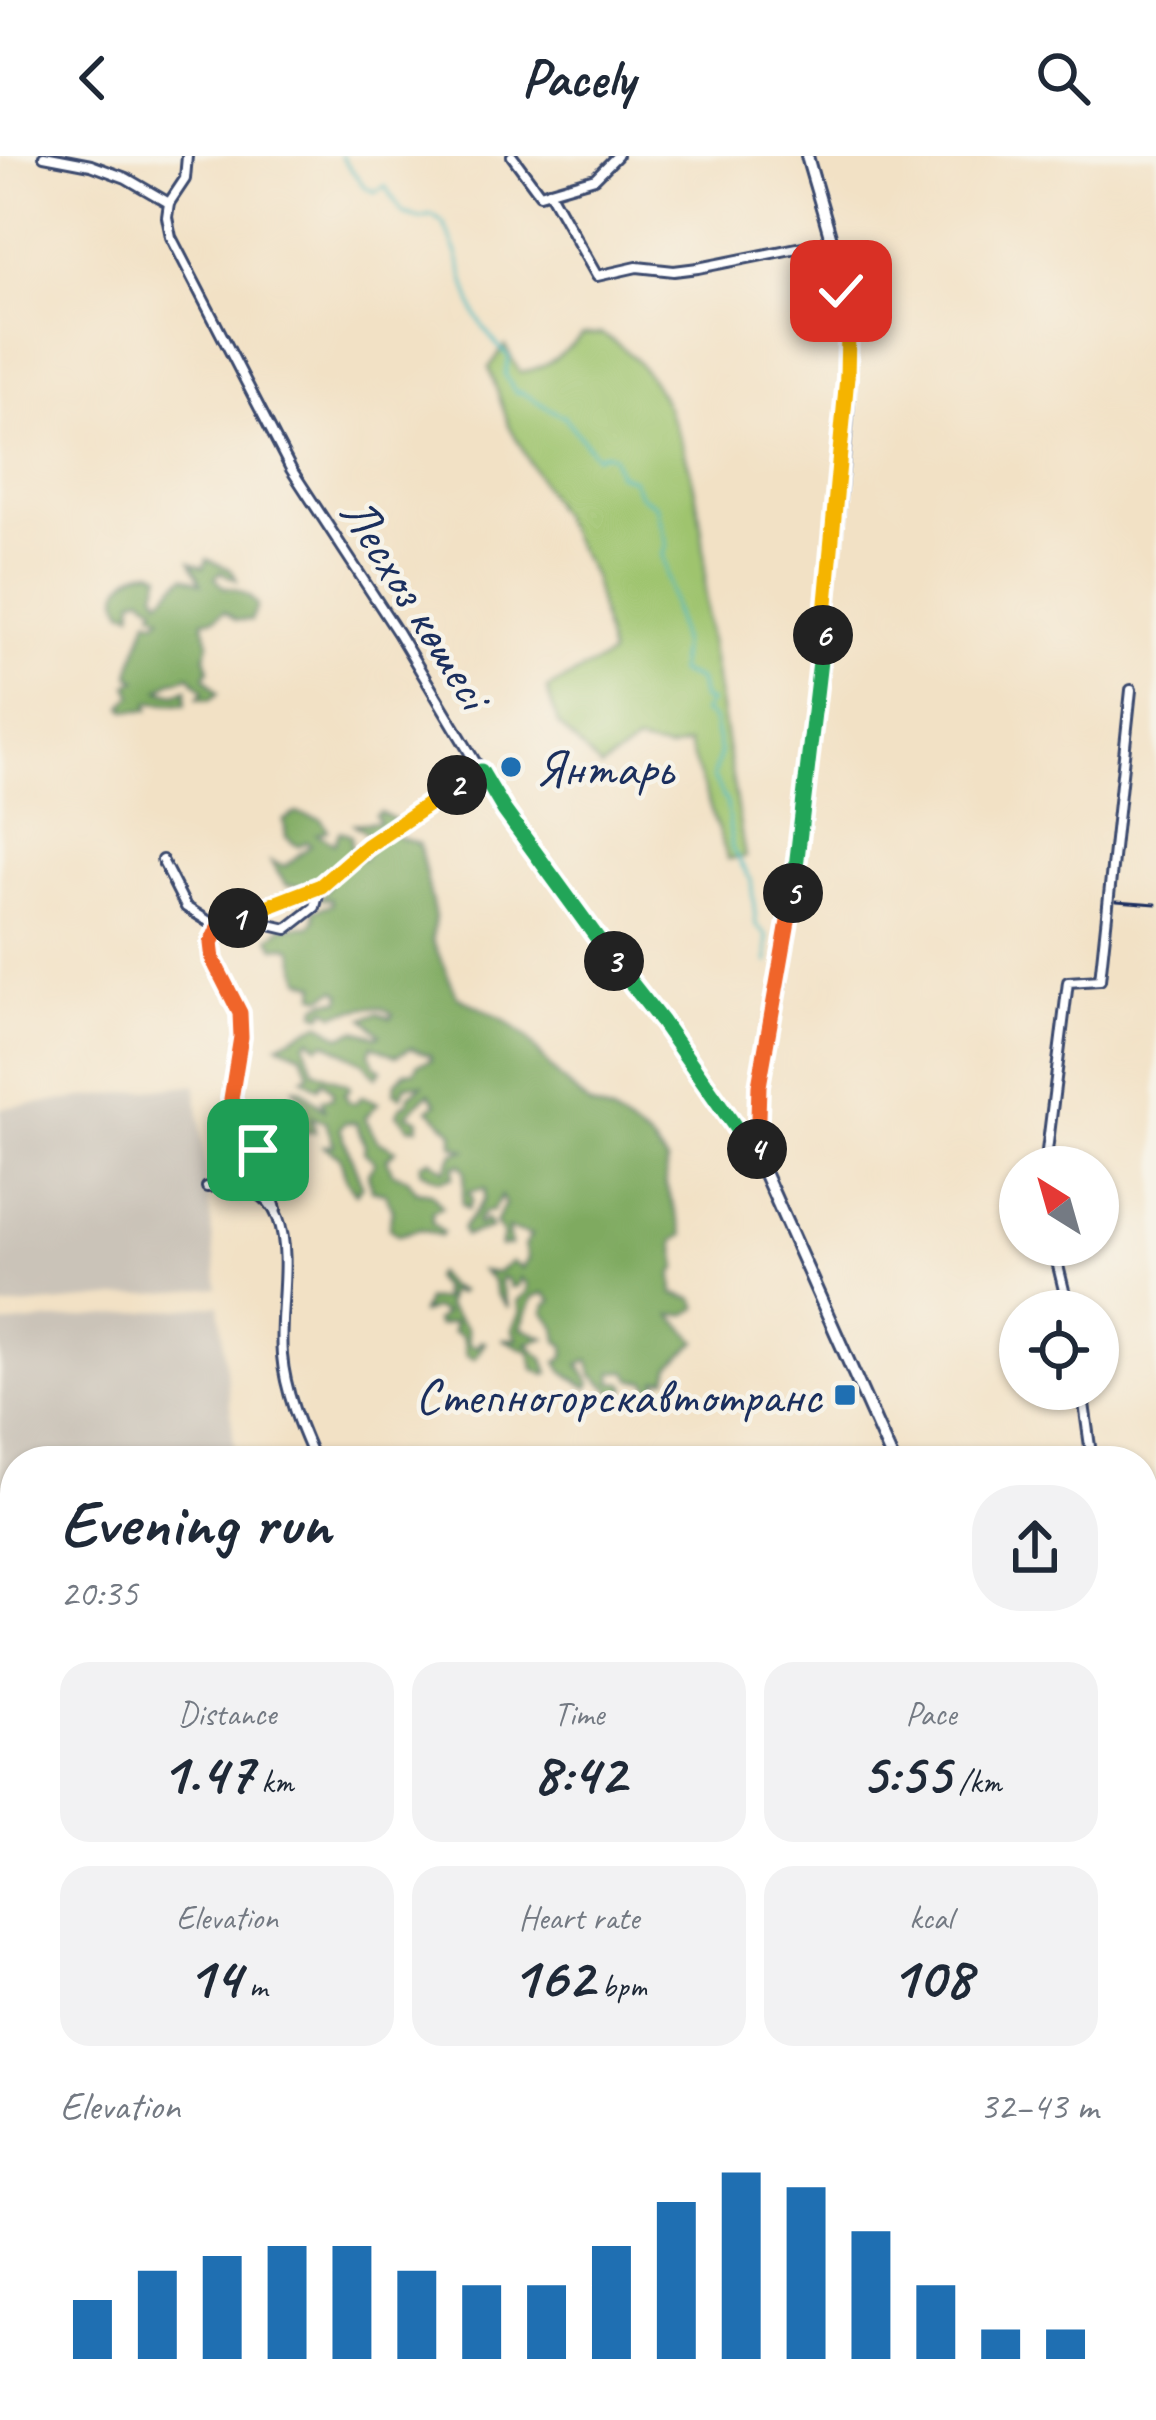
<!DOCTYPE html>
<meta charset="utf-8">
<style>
:root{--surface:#fff;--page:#f2f2f3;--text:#1f2937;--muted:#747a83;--accent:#1f6fb2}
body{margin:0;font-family:Caveat,sans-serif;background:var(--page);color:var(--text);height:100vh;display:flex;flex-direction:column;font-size:45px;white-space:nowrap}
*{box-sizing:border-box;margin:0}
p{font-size:39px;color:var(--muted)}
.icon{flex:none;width:66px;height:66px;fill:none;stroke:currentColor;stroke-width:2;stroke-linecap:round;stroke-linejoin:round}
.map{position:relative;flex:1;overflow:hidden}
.details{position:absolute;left:0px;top:1290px;width:1158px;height:975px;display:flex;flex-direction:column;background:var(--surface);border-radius:48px 48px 0 0;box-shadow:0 3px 9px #0004}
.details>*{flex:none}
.needle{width:78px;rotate:323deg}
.tools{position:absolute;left:999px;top:990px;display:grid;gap:24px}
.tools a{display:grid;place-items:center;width:120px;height:120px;border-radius:50%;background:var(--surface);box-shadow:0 3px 9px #0004;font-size:60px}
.pin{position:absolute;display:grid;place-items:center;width:102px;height:102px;color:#fff;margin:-51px;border-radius:24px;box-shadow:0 6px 18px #0006}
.km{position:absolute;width:60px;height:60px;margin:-30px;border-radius:50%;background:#222;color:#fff;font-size:33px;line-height:60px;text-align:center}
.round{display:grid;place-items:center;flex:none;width:126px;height:126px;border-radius:48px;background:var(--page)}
.overview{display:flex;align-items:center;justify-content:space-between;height:204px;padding:0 60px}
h1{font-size:66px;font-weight:700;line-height:90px}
.figures{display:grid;grid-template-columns:repeat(3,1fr);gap:18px;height:204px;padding:12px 60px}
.figures div{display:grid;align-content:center;border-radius:30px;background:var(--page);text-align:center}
.figures b{font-size:60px;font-weight:700}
.figures small{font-size:33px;font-weight:400}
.figures p{font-size:33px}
.chart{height:336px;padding:24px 60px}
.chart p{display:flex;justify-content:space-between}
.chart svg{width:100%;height:216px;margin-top:12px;stroke:var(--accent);stroke-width:6}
header{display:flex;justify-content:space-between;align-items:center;height:156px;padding:0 60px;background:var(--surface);font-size:54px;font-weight:700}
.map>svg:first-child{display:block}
</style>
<header><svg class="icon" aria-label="back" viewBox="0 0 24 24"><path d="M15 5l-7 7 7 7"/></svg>Pacely<svg class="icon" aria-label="search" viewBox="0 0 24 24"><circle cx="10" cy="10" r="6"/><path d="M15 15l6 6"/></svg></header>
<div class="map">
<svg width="1156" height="2264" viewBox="0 0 1156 2264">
<rect width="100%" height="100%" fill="#f7f3e8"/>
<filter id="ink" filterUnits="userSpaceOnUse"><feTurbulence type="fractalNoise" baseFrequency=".00833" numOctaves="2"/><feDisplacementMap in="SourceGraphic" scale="24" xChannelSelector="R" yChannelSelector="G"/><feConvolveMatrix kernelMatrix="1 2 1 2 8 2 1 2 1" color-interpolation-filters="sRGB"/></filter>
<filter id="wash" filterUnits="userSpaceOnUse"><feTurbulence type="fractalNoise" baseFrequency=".004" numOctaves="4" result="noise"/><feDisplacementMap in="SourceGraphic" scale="48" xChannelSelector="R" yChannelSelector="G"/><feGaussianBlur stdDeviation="2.7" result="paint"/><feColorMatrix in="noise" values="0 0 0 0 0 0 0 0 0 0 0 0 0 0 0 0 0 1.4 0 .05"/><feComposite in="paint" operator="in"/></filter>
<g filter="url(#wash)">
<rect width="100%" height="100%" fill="#f2e1c5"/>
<g fill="#cac3b8">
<polygon points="196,928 218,1132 0,1152 0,952"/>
<polygon points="219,1149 236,1305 15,1305 15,1755 0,1757 0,1169"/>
</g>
<g fill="#9fc46e" stroke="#5d7a66" stroke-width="3">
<path d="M 601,178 C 670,211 697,322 704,393 C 706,417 704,441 707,466 C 720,544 732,623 745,701 L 728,703 L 688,588 L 669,594 L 636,587 L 601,612 L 558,568 L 547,533 L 610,500 L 593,421 L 509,269 L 489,212 L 505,190 L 520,217 C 546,212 564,198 582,179 Z"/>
<polygon points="1143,1788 1156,1832 1156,1915 1143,1920"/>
<polygon points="1156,1932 1156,2080 1143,2063 1143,1937"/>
</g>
<g fill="#7faa61" stroke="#4d6c60" stroke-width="3">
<path d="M 207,403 L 232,414 L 237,424 L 220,416 L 215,422 L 225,432 C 236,431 251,440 257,450 L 251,464 L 236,464 L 224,455 L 216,462 L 203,464 L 209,486 L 205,500 L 209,513 L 205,520 L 218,538 L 210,544 L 198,542 L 204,535 L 190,520 L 170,526 L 160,534 L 175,538 L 187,533 L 186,548 L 149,546 L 149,554 L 126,554 L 123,550 L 133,539 L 128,529 L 137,524 L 130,520 C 132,502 143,481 148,462 L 156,465 L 162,460 L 153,455 L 156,450 L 142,440 L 134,443 L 132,457 L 124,454 C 110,431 130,415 153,414 L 161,418 L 156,435 L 160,443 L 185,420 L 201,427 L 191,406 L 204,411 Z"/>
<path d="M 380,656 L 396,664 L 387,672 L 397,681 L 419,688 L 435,761 L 432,783 L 457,840 L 502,863 L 527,882 L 554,916 L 589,949 L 612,958 L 650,984 L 667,1006 L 665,1027 L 684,1079 L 674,1085 L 678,1111 L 673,1118 L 674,1138 L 694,1143 L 698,1152 L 688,1158 L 672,1159 L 697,1185 L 671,1210 L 668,1222 L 657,1224 L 661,1235 L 656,1238 L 646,1225 L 633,1224 L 627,1215 L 613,1216 L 612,1226 L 624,1227 L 627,1232 L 617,1239 L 593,1219 L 588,1204 L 579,1209 L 591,1227 L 588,1232 L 562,1215 L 557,1206 L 564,1202 L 565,1190 L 558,1185 L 556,1171 L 544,1156 L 546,1149 L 552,1145 L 544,1137 L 533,1141 L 521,1172 L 545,1182 L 527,1187 L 544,1203 L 549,1217 L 546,1219 L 534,1213 L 530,1196 L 502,1183 L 517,1183 L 512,1173 L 520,1156 L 517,1145 L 527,1136 L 527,1128 L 520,1122 L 518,1130 L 510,1131 L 508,1124 L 501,1121 L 500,1128 L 508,1152 L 496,1138 L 492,1124 L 482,1115 L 497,1117 L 511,1106 L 522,1112 L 528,1103 L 524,1090 L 531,1079 L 508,1073 L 510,1089 L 500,1090 L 503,1079 L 495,1067 L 505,1048 L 501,1040 L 492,1055 L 484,1056 L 477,1065 L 478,1069 L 486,1064 L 491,1072 L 465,1080 L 462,1073 L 484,1044 L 485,1033 L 469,1035 L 472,1044 L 468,1053 L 462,1048 L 465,1015 L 461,1008 L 454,1010 L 453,1021 L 440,1024 L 421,1015 L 421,1007 L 430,1003 L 445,1014 L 453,997 L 465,994 L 453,989 L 453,976 L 429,953 L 437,947 L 429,937 L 407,958 L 419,964 L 418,971 L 410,972 L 397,958 L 400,951 L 408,946 L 409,939 L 422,929 L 406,928 L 401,941 L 394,936 L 396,926 L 405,916 L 415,915 L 418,908 L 431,904 L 430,899 L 411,892 L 396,900 L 373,889 L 370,897 L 375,909 L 382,913 L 376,921 L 363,906 L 325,886 L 318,890 L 310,882 L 305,887 L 314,914 L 349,929 L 350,933 L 344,937 L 349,946 L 355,947 L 362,940 L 378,947 L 365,962 L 377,984 L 396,994 L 387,1002 L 392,1016 L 408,1023 L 416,1035 L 431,1037 L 442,1051 L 432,1056 L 432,1067 L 443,1076 L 441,1080 L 420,1073 L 398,1079 L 389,1072 L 392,1053 L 385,1037 L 371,1034 L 368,1017 L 375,1006 L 364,996 L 365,989 L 356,967 L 345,966 L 340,972 L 362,1029 L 356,1037 L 346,1024 L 340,1001 L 324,990 L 334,989 L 325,965 L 312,962 L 315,976 L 304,976 L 301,968 L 307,950 L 294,932 L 301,933 L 324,953 L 322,943 L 332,942 L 333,936 L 323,924 L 318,932 L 303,922 L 309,918 L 302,898 L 278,888 L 320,867 L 340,880 L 356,874 L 377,880 L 380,878 L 364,862 L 378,857 L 391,862 L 393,858 C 376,845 354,854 334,858 L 326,852 L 323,859 L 316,856 L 317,850 L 325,845 L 341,844 L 342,838 L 337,833 L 323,841 L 315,839 L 317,829 L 301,823 L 293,794 L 287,790 L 275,791 L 270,782 L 282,771 L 310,770 L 315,763 L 314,754 L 332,748 L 331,743 L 320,743 L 329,730 L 313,724 L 314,731 L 286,729 L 271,706 L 285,710 L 311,689 L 307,686 L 297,690 L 286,681 L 284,664 L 296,657 L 321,663 L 328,674 L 317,678 L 334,687 L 340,675 L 351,680 L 351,698 L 364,703 L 368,691 L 378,686 L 354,668 L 379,666 L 375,659 Z"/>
<path d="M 436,1117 L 448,1131 L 460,1135 L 457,1138 L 449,1135 L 446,1150 L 467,1173 L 469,1188 L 476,1191 L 481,1185 L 485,1186 L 475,1203 L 466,1199 C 463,1191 467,1178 452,1176 L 454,1166 L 437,1170 L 435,1166 L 444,1158 L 433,1153 L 421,1157 L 426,1144 L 445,1143 L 440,1137 L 443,1134 L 433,1121 Z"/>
<polygon points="1149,2137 1156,2140 1156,2164 1151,2167 1156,2171 1156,2206 1149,2195 1143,2195 1143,2138"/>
</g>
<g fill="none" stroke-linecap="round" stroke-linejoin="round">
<path stroke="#49b9bf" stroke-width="3" d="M 341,0 L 364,30 L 375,36 L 385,30 L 403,57 L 421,62 L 432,59 L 443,67 C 473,121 458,154 509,201 L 505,219 L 516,237 L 521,236 L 564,261 L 596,300 L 606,297 L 613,300 L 618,318 L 632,323 L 640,339 L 656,349 L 667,389 L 663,398 L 681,490 L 678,516 L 698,524 L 702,543 L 710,546 L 703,556 L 713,563 L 720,596 L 713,621 L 727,648 L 732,693 L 751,724 L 756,769 L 767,780 L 768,807"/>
</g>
</g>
<g filter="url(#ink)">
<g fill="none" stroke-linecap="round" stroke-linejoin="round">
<g stroke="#3b4a6d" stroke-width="14">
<g id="street">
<polyline points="44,0 91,9 126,22 169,47 167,61 171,81 291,313 398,477 504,654 662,865 758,1004"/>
<polyline points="512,0 540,38 595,22 617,0"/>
<polyline points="549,35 597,120 637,111 674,115 698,112 807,90 820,100 828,133 842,142"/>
<polyline points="169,47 185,23 187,0"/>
<polyline points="162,704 186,751 219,772"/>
<polyline points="240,762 287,773 315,751 320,731"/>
<polyline points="1045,1011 1068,826 1100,824 1131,534"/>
<path d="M 207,1031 C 317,1017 276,1134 282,1199 C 285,1236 300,1271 315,1305"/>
<polyline points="276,1053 258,993 231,943 240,857 213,804 211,787 219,772 232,765 321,730 367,690 481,615"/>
<polyline points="1053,1089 1069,1155"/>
<polyline points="1082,1233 1092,1305"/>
<polyline points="1143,1444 1156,1438"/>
<polyline points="1143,1928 1156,1923"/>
</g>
</g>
<g stroke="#3b4a6d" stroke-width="16">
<g id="secondary">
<path d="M 807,0 C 823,58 845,118 848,178 C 852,248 841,319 834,388 C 821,515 807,643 789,770 C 779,849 751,924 759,1005 L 893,1305"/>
<polyline points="1143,1667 1156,1717"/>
</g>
</g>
<use href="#street" stroke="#fff" stroke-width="8"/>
<use href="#secondary" stroke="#fff" stroke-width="10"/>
<polyline stroke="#1b2f5e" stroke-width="3" points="1117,745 1156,748"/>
</g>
</g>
<g fill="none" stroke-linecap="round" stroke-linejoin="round" filter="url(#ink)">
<g stroke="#fff" stroke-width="24">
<polyline id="split-1" points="238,762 218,772 211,787 213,804 240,857 241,881 231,943 258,994"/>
</g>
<g stroke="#fff" stroke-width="24">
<polyline id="split-2" points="238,762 321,730 367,690 457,629"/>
</g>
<g stroke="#fff" stroke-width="24">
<polyline id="split-3" points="457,629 481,615 504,654 614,805"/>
</g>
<g stroke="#fff" stroke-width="24">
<polyline id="split-4" points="614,805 662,866 759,1005 757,993"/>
</g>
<g stroke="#fff" stroke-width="24">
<polyline id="split-5" points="757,993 759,930 793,737"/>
</g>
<g stroke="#fff" stroke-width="24">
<polyline id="split-6" points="793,737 823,479"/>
</g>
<g stroke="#fff" stroke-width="24">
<polyline id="split-7" points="823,479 847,221"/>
</g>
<g stroke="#fff" stroke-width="24">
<polyline id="split-8" points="841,135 848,177 847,221"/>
</g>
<use href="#split-1" stroke="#f0652b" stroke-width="15"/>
<use href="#split-2" stroke="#f5b400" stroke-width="15"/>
<use href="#split-3" stroke="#22a559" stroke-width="15"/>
<use href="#split-4" stroke="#22a559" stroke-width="15"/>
<use href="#split-5" stroke="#f0652b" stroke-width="15"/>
<use href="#split-6" stroke="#22a559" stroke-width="15"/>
<use href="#split-7" stroke="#f5b400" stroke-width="15"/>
<use href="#split-8" stroke="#f5b400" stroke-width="15"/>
</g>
<g fill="#1f6fb2" stroke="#f7f3e8" stroke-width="4.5">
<circle cx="511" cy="611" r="12"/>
<rect x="833" y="1227" width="24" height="24" rx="6"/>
</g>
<g text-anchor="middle" stroke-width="9" stroke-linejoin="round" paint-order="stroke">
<g font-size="51" fill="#1b2f5e" stroke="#f7f3e8">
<text transform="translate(417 446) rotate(58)" y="18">Лесхоз көшесі</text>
</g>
<g font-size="51" fill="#1b2f5e" stroke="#f7f3e8" text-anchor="start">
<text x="535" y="629">Янтарь</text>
<text x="821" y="1257" text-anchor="end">Степногорскавтотранс</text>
</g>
</g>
</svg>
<div class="tools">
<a><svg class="needle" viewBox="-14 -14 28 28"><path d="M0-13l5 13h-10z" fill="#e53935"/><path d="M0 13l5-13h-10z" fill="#747a83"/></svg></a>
<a><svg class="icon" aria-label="locate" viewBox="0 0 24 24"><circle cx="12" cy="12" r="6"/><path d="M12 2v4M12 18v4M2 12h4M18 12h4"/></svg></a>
</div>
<div class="pin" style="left:258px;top:994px;background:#1e9e55"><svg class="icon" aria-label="arrive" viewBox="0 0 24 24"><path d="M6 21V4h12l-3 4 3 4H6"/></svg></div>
<div class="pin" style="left:841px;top:135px;background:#d93025"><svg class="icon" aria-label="check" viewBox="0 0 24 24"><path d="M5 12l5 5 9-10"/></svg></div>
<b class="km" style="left:238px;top:762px">1</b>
<b class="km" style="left:457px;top:629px">2</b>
<b class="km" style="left:614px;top:805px">3</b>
<b class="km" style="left:757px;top:993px">4</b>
<b class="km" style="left:793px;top:737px">5</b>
<b class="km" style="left:823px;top:479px">6</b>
<section class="details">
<div class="overview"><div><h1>Evening run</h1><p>20:35</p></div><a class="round"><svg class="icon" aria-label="share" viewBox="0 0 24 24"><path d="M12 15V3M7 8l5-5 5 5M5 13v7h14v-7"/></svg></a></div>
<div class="figures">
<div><p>Distance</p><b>1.47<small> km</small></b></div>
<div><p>Time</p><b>8:42</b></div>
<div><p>Pace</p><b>5:55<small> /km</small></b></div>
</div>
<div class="figures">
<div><p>Elevation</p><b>14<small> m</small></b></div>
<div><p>Heart rate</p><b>162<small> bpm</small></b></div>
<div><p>kcal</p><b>108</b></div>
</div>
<div class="chart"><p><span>Elevation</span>32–43 m</p>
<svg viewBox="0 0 160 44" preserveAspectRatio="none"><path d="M5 44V32M15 44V26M25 44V23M35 44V21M45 44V21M55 44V26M65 44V29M75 44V29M85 44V21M95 44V12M105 44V6M115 44V9M125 44V18M135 44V29M145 44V38M155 44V38"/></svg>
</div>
</section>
</div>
